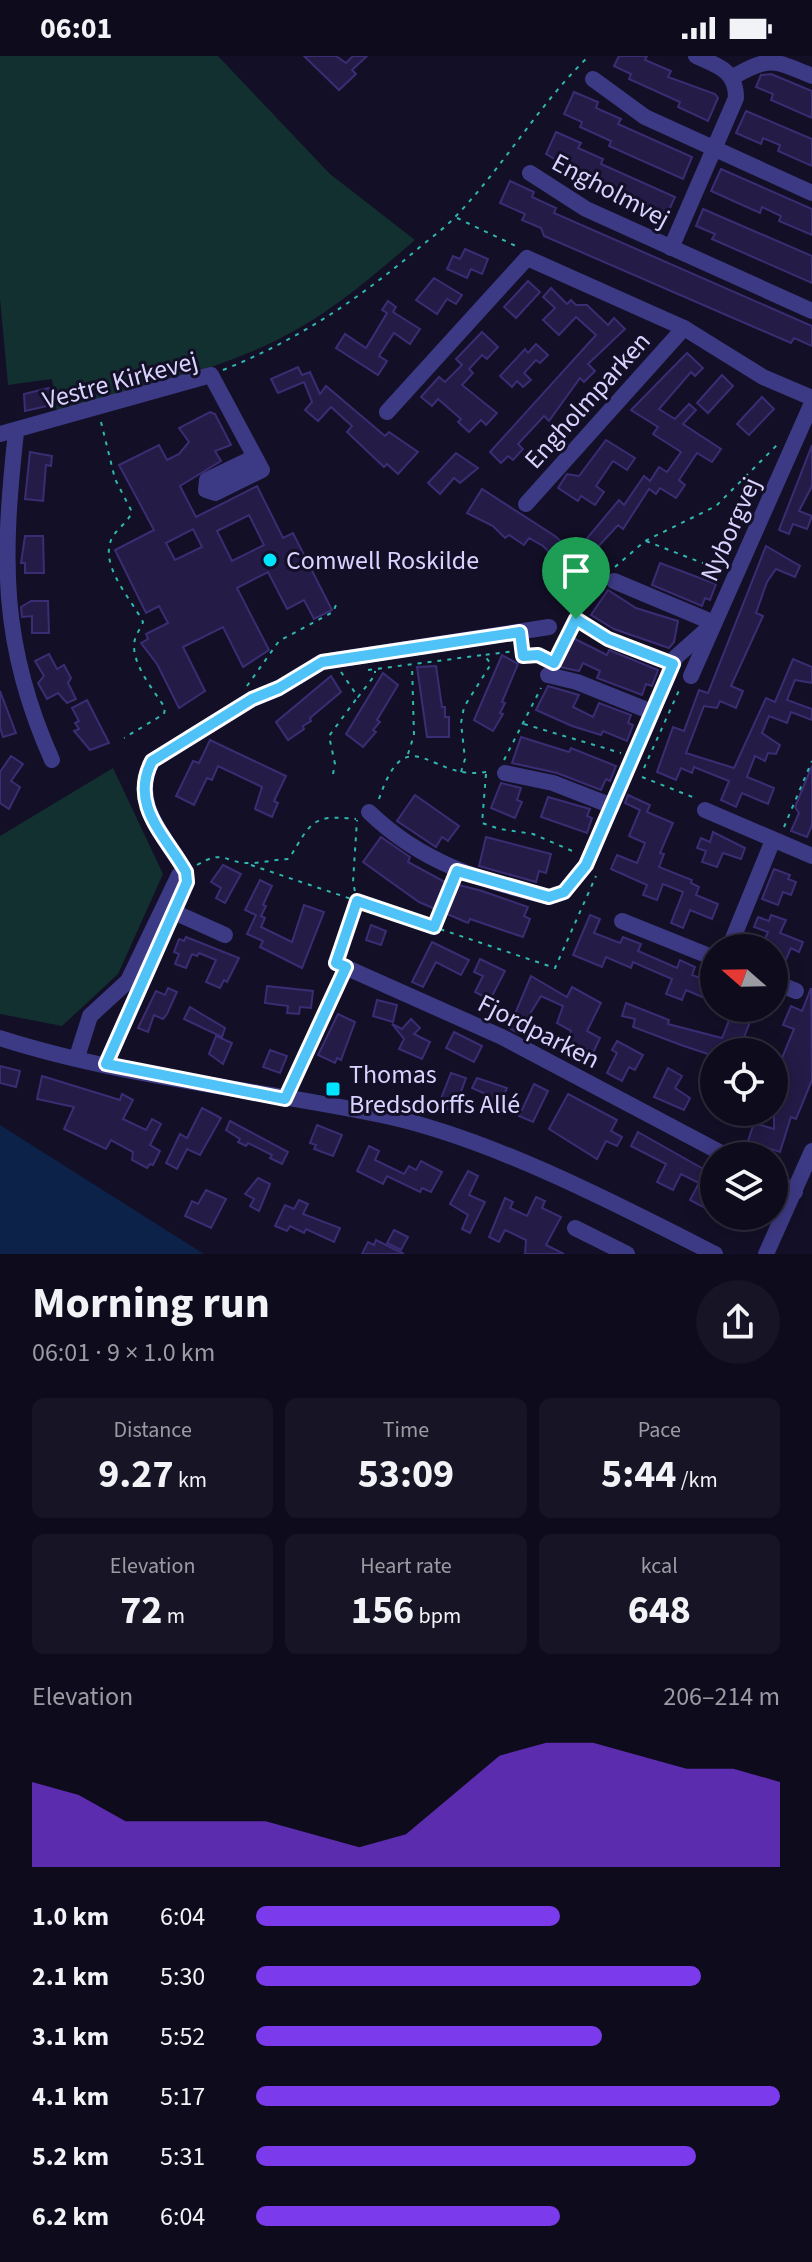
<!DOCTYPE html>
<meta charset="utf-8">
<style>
:root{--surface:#0e0b1c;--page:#171425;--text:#f1f3f6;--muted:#9b9ba3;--line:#2e2b3b;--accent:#7c3aed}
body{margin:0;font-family:"Source Sans 3",sans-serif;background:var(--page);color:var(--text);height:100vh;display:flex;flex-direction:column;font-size:30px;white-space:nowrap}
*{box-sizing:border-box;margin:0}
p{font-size:26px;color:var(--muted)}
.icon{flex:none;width:44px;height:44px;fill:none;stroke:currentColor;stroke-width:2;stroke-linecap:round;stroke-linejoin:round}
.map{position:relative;height:1198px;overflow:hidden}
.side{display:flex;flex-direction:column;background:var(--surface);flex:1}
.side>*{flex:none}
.needle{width:52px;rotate:290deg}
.controls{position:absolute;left:700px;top:878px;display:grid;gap:16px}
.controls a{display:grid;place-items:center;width:88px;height:88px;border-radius:50%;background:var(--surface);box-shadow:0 4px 20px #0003,0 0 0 2px var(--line);font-size:40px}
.pin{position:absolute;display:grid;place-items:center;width:68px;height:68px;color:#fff;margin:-82px -34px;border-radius:50% 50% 50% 0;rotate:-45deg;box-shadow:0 0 8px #0007}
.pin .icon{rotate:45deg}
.round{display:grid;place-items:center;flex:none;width:84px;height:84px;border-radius:42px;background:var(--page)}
.overview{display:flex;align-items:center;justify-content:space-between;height:136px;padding:0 32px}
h1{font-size:44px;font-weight:700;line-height:60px}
.stats{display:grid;grid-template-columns:repeat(3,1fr);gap:12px;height:136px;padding:8px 32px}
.stats div{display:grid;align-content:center;border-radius:12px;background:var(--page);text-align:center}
.stats b{font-size:40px;font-weight:700}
.stats small{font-size:22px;font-weight:400}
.stats p{font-size:22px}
.chart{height:224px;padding:16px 32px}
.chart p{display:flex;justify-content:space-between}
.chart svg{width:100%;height:144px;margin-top:8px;fill:var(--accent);opacity:.7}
ul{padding:0 32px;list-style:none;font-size:26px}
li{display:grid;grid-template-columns:128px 96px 1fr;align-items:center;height:60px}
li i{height:20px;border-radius:10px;background:var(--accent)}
.status{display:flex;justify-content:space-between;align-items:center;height:56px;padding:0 40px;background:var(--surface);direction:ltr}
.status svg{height:22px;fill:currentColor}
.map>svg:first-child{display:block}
</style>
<div class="status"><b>06:01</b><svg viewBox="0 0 49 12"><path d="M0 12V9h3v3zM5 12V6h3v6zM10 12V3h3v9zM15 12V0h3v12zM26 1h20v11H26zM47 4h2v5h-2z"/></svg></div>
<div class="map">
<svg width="812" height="1198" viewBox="0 0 812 1198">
<rect width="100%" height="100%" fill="#130f26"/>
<g fill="#12302f">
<path d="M 0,0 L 218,0 L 330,118 L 415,184 C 372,221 328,259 277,284 C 208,318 130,334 57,356 L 52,323 L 8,329 L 0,243 Z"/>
<polygon points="113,712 163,818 118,918 62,970 0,958 0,780"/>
</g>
<polygon fill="#0c2248" points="0,1069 204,1198 0,1198"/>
<g fill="#241b47" stroke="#3b2d73" stroke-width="2" fill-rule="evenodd">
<polygon points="304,0 336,0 346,7 353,0 367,0 352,14 356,18 339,34"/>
<polygon points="619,0 647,0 645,4 671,15 668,21 715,38 718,42 708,65 678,51 680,46 629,23 631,18 614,10"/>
<polygon points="771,18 812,35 812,62 771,44 773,38 756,31 761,19"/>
<polygon points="574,36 598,46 596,52 621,63 618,68 692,101 683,123 609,90 611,85 580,71 582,66 564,58"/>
<polygon points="746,55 812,83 812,110 778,95 780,89 763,82 761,88 736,77"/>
<polygon points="556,76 581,87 578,92 603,103 601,108 675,141 665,163 591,131 593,125 546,98"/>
<polygon points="721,113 812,153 812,179 779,165 781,160 762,151 760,157 711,135"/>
<polygon points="510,125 534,136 532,141 556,152 554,157 812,270 812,290 794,282 791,287 544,180 541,172 522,164 525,158 500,147"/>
<polygon points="703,153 812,200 812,227 712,183 715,178 696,170"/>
<polygon points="465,193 488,203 482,218 471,213 467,222 447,213 453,200 460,203"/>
<polygon points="434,222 462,239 456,248 447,243 437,258 416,244"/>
<polygon points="528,225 540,236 516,262 504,251"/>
<polygon points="551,232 567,248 571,244 576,249 587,249 608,269 614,262 625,273 588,308 595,315 584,326 580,322 549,365 544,360 518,388 523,393 513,404 508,400 501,407 490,396 596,279 576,261 559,279 543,264 555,252 543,241"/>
<polygon points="388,245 396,251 393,256 420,273 410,288 394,277 379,300 387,305 378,319 336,292 345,278 366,292 387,257 382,254"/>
<polygon points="482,276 498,291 487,303 482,299 469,313 473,317 462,329 497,357 486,369 481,364 469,376 458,366 461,363 438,343 432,350 421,341 439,321 445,326 462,309 456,303"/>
<polygon points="536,288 548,299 540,307 536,304 524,317 531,324 523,331 517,325 512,331 500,320 525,293 528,297"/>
<polygon points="687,297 703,312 695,320 691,316 659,353 675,363 689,348 696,354 683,368 721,393 712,406 697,397 679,424 685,429 676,442 660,432 656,438 649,433 623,473 618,469 570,521 561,513 550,525 543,519 555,502 543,490 529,482 524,489 509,479 505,482 493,470 467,457 482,433 555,480 572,495 579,492 619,444 624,449 644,420 650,425 659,411 667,416 681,396 653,378 658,371 631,354"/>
<polygon points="298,311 302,319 310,316 320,338 326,330 385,380 389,376 418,396 398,418 387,408 384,411 347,376 352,370 331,351 318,365 305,354 312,346 304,326 278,337 271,323"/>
<polygon points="722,319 733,330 708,357 697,347"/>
<polygon points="49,332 51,342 45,343 47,350 25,355 24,338"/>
<polygon points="762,341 774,353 749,379 737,368"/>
<path d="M 210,356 L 215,358 L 231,389 L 215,395 L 221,405 L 180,430 L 196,461 L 257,430 L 283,482 L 293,477 L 332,554 L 314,563 L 304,544 L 287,553 L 268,516 L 237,532 L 269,594 L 243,611 L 223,571 L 183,591 L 205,635 L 179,652 L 157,608 L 141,587 L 148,583 L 146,578 L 168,567 L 159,550 L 146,557 L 115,494 L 154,474 L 119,409 L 159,389 L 167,404 L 179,398 L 189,386 L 179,372 ZM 249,459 L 264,489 L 232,505 L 217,475 ZM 193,473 L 202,491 L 175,504 L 166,487 Z"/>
<polygon points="606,384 635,402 627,414 613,405 596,430 604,436 595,449 581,440 578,445 558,432 567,418 579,420"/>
<polygon points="812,389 812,430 799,455 812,460 807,473 793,468 789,478 779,474"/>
<polygon points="30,396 52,400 51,410 46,409 43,445 25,443"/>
<polygon points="456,397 478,412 460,427 454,422 440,438 428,427"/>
<polygon points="25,480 43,480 44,517 25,517 25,507 21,507"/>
<polygon points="766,490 800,510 795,521 776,513 767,526 756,557 763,560 731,630 743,635 736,652 720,645 717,652 704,650 686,697 734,712 766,642 775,646 793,603 812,611 812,627 795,624 787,644 812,653 812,664 791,656 787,667 769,660 762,677 780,689 776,698 768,697 765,705 755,700 747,721 774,732 768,748 742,737 736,751 721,744 729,725 694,711 692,717 681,712 676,724 657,716 673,671 684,675 699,634 708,637"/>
<polygon points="660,507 716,528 710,544 705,542 702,550 652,529"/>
<polygon points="608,534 636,552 678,565 674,586 669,592 614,573 591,559"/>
<polygon points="31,545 48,545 49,577 32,577 32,560 22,561 21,551"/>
<polygon points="573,582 607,599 609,594 658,614 652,630 646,628 642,639 597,622 600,615 583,607 579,615 560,611"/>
<polygon points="49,598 57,613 64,609 71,622 68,627 76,643 67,647 58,637 47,643 38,627 44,620 35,605"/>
<polygon points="502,599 518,608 502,646 505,647 500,657 503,658 493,675 474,664"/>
<polygon points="436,610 442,651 445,651 445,661 449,661 449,681 427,681 417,611"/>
<polygon points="383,617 398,629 377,664 380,666 373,674 376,676 363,691 346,678"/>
<polygon points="331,620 341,636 310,662 311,665 303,670 304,673 288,684 276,666"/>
<polygon points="548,630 579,639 573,651 593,661 599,647 631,659 628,667 633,669 627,685 603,675 601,679 572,670 536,654"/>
<polygon points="0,635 16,677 3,681 0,671"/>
<polygon points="87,644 109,687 90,694 74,675 79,673 75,667 79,665 72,652"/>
<polygon points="521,681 569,696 571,692 616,710 610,725 606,723 601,734 557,717 512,707"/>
<polygon points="210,684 286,720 274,745 278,747 272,761 255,753 262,731 218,710 212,724 207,722 194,749 176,740 193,705 199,707"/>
<polygon points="11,700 23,708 11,725 20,731 9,753 0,747 0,716"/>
<polygon points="812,710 812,769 807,781 791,775 799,757 795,751"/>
<polygon points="501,727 521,732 517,744 522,746 515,762 491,752"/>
<polygon points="415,739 459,770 448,785 442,781 436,791 397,765"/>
<polygon points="628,739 650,749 647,756 673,767 660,797 664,798 659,811 692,824 691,827 699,831 696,839 718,848 712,863 690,854 683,872 671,867 683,836 663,828 657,844 643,839 647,829 611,813 617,799 637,807 645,787 629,780 640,754 625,747"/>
<polygon points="548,741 590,753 587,760 592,762 587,777 541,761"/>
<polygon points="713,776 745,792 741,803 723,797 717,811 702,806 706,795 697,792 701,782 710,786"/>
<polygon points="381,781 410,801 408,806 454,831 455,828 482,835 528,851 524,860 530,863 523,881 470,863 468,867 419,846 363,806"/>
<polygon points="486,781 551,798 546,817 539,815 536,826 479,810"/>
<polygon points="223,809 241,818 225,847 216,842 221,832 211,826"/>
<polygon points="774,813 790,819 788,823 796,826 791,839 783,836 778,849 762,843"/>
<polygon points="260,824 272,830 263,849 266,850 261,860 265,862 261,871 292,886 304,849 324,856 302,912 260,891 263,885 247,878 256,859 245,854"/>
<polygon points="590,859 600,863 594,877 620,887 623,881 641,888 638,895 677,912 680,904 695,911 692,919 708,925 702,941 686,934 682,944 666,938 672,923 633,906 631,912 606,901 602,911 573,899"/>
<polygon points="771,859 786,864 780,877 803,886 799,896 791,892 780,917 774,915 774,892 761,892 768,876 754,871 758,861 769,865"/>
<polygon points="371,869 386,875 381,889 366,884"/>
<polygon points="186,881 239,902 227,926 224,924 220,932 206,926 216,904 199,897 197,900 192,898 186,912 175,908 179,898 174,896 179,883 184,885"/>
<polygon points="432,886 469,904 461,919 436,906 423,931 412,926"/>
<polygon points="480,903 505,915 490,944 475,936 483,920 474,916"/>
<polygon points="531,920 567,941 572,931 601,947 587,975 600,982 593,997 578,989 572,1000 561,994 571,975 557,967 563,950 541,940 518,977 509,972"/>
<polygon points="267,930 313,935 311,952 300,951 299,958 287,957 288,950 265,947"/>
<polygon points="168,932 177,936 167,958 163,963 154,959 148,976 138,972 156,935 165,939"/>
<polygon points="811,932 812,1024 796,1063 791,1061 780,1096 748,1085 754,1067 774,1073 774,1000 782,1002 794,973 783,969 791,950 802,955"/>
<polygon points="377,944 397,949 393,966 373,960"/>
<polygon points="626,947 669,964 668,968 722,982 734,952 751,952 746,965 750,966 741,989 758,996 714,996 714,1000 681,989 633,971 635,963 622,960"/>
<polygon points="190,951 225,972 222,981 184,963"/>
<polygon points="338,958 355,966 341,1004 337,1002 335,1007 318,999"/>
<polygon points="411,963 420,972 414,978 430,986 422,1003 399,993 404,983 392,968 402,973"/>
<polygon points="454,976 482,990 474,1006 446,992"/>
<polygon points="216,980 232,987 223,1008 209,998"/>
<polygon points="617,985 643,999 635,1014 629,1011 622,1025 607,1017 617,997 612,994"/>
<polygon points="270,994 287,1000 280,1017 263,1011"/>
<polygon points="0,1010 20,1015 16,1031 0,1027"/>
<polygon points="668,1012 682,1020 675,1032 690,1042 684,1054 654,1041"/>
<polygon points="451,1017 466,1022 454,1055 438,1050"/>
<polygon points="42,1020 120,1044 122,1038 133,1044 123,1063 146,1074 152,1063 161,1068 150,1089 160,1095 153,1109 150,1108 147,1112 132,1104 133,1096 111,1084 106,1093 64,1073 74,1051 37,1043"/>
<polygon points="477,1022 507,1032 498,1052 485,1046 488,1039 472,1032"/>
<polygon points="534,1028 548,1035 533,1066 519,1060"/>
<polygon points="568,1038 617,1064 611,1075 622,1081 617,1090 606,1085 597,1103 549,1073"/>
<polygon points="202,1052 221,1062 200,1099 187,1093 177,1113 166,1107 180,1078 187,1082"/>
<polygon points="230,1065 288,1096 282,1108 270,1102 272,1099 248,1087 246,1090 238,1086 240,1083 226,1074"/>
<polygon points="317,1069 342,1079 333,1100 314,1093 316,1089 310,1087"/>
<polygon points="638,1076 714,1119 714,1140 707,1153 690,1144 699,1127 681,1118 673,1134 657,1126 666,1108 631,1090"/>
<polygon points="369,1090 379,1095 375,1104 404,1118 409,1110 416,1114 421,1105 442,1116 431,1136 422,1132 420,1136 387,1120 383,1128 357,1115"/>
<polygon points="468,1115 478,1120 469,1139 485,1146 470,1177 462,1173 468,1159 450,1148"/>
<polygon points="258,1122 270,1128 259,1155 250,1150 254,1143 245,1138"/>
<polygon points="206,1134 226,1143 211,1172 185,1160 192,1145 198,1148"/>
<polygon points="536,1141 545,1145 542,1152 561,1161 546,1189 564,1198 525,1198 526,1184 505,1174 499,1186 489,1181 505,1142 513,1146 510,1152 527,1160"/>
<polygon points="299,1144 308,1148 303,1158 340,1172 334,1186 306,1173 304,1177 290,1170 287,1175 275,1170 285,1149 294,1153"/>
<polygon points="713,1160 745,1160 738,1173"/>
<polygon points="394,1174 408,1181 401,1194 387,1187"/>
<polygon points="376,1184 404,1198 362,1198 368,1186 374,1189"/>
</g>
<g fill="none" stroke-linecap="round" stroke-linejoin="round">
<g stroke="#2fb8b0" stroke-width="2" stroke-dasharray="4 6" stroke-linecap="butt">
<polyline points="457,162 520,192"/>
<path d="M 223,314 C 295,285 355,246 414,196 C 428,184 444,173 456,160 C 504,110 539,48 589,0"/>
<path d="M 101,366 L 115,423 L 132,456 C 128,466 119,471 113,480 C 97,508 131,542 143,566 C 141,572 136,578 135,583 C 129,606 154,634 165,652 L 164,658 L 124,682"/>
<polyline points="646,485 723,515"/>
<polyline points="615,511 645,485 716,450 777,389"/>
<polyline points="577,563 608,583 661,603"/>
<polyline points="522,589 523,600 538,599 549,604"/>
<polyline points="555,604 584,546 599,527"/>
<polyline points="368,614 483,599"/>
<polyline points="341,616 358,641 375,619 375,615"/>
<polyline points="247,630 279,585 333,556 336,549"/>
<polyline points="524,668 621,697"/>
<polyline points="408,698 414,679 412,609"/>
<polyline points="504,704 541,632"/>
<polyline points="644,712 681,630"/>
<polyline points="461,716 465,703 461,667 464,651 491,608 484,599 516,595 517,601 523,600"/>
<polyline points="333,718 335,708 329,680 357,642"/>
<polyline points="486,718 482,767 500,773 533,778 577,797"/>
<polyline points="642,721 695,742"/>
<path d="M 379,743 C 408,657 433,730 490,715"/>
<polyline points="784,771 812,705"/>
<path d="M 197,809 C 225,792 225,808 251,807 C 263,807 276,803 289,803 C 311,766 312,758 356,763"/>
<polyline points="251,809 555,912 596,820"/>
<polyline points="434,870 451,828"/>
<polyline points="345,883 357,845 353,826 357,764"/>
<polyline points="292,1027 340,924"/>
</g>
<g stroke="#3d3a85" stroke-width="16">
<path d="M 733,21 C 769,0 774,4 812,20"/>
<polyline points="593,23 645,61 812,137"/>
<polyline points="530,117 586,153 812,255"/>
<path d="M 671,192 L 736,42 C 736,14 718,10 696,0"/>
<polyline points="387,356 527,202 684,272 763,321 812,342"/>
<path d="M 16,376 C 2,503 0,588 52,704"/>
<polyline points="0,378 211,319 255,401 262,414 215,437 206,434 207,424 255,401"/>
<polyline points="526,448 684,272"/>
<polyline points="548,619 577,626 652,656"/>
<polyline points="691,620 812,347"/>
<polyline points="505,717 553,727 612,750"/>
<polyline points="705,754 812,800"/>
<path d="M 369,756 C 422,807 479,824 549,841 L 564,836 L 586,809 L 676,601 L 714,567 L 614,525"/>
<polyline points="165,852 225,879"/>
<polyline points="622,865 714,902"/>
<polyline points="729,892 773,784"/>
<polyline points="340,896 336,907 502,981 727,1100"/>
<polyline points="774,926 796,935"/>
<path d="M 0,982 C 125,1022 258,1033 386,1060 C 492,1083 617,1148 715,1198"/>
<polyline points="77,1001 90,960 128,925 179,819 186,816"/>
<path d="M 106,1008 L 187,826 L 186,816 C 165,779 130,749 152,705 L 252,643 L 279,632 L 322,606 L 549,571"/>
<polyline points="774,1124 795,1136"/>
<polyline points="575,1172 627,1198"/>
<polyline points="766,1198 812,1095"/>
</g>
</g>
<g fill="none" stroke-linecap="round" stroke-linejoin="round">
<g stroke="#fff" stroke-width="16">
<path id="route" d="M 576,563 L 608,583 L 673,608 L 586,809 L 564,836 L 549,841 L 457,815 L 434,871 L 357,845 L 336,907 L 346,911 L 285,1043 L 106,1008 L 187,826 L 186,816 C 165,779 129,749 152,705 L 252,643 L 279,632 L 322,606 L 520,576 L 523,600 L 538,599 L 554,607 Z"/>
</g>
<use href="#route" stroke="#4fc3f7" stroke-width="10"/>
</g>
<g fill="#00e5ff" stroke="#130f26" stroke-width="3">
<circle cx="270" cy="504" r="8"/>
<rect x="325" y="1025" width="16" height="16" rx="4"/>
</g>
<g text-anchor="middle" stroke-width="6" stroke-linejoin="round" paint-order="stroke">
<g font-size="26" fill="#d9d4ff" stroke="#130f26">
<text transform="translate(611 134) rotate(28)" y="9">Engholmvej</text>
<text transform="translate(120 324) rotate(-15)" y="9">Vestre Kirkevej</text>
<text transform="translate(587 344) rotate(-48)" y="9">Engholmparken</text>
<text transform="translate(730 473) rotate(-66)" y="9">Nyborgvej</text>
<text transform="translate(539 975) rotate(27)" y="9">Fjordparken</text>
</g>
<g font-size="26" fill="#d9d4ff" stroke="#130f26" text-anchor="start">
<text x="286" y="513">Comwell Roskilde</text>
<text x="349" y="1027">Thomas<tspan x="349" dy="30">Bredsdorffs Allé</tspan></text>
</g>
</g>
</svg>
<div class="controls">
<a><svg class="needle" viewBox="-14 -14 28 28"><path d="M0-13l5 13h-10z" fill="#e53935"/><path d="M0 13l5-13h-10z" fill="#9b9ba3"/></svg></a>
<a><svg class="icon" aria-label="locate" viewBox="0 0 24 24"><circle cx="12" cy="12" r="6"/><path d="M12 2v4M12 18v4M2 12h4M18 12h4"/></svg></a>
<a><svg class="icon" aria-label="layers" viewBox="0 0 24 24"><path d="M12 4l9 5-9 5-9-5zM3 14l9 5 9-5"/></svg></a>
</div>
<div class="pin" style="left:576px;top:563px;background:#1e9e55"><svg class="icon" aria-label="arrive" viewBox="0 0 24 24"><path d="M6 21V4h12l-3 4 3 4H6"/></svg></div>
</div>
<section class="side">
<div class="overview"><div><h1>Morning run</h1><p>06:01 · 9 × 1.0 km</p></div><a class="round"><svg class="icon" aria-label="share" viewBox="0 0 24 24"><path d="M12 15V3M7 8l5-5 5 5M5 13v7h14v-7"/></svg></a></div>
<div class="stats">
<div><p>Distance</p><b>9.27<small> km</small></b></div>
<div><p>Time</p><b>53:09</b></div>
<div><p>Pace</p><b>5:44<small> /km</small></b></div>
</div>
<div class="stats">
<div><p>Elevation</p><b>72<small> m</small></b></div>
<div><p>Heart rate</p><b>156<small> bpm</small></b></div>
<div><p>kcal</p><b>648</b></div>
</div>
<div class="chart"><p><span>Elevation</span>206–214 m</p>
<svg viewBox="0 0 160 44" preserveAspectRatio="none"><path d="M0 44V18L10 22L20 30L30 30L40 30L50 30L60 34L70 38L80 34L90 22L100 10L110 6L120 6L130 10L140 14L150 14L160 18V44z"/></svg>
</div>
<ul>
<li><b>1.0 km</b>6:04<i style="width:58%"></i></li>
<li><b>2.1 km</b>5:30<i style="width:85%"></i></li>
<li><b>3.1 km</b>5:52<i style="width:66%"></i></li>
<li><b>4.1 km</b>5:17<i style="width:100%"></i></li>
<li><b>5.2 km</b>5:31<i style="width:84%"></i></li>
<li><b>6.2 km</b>6:04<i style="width:58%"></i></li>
</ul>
</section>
